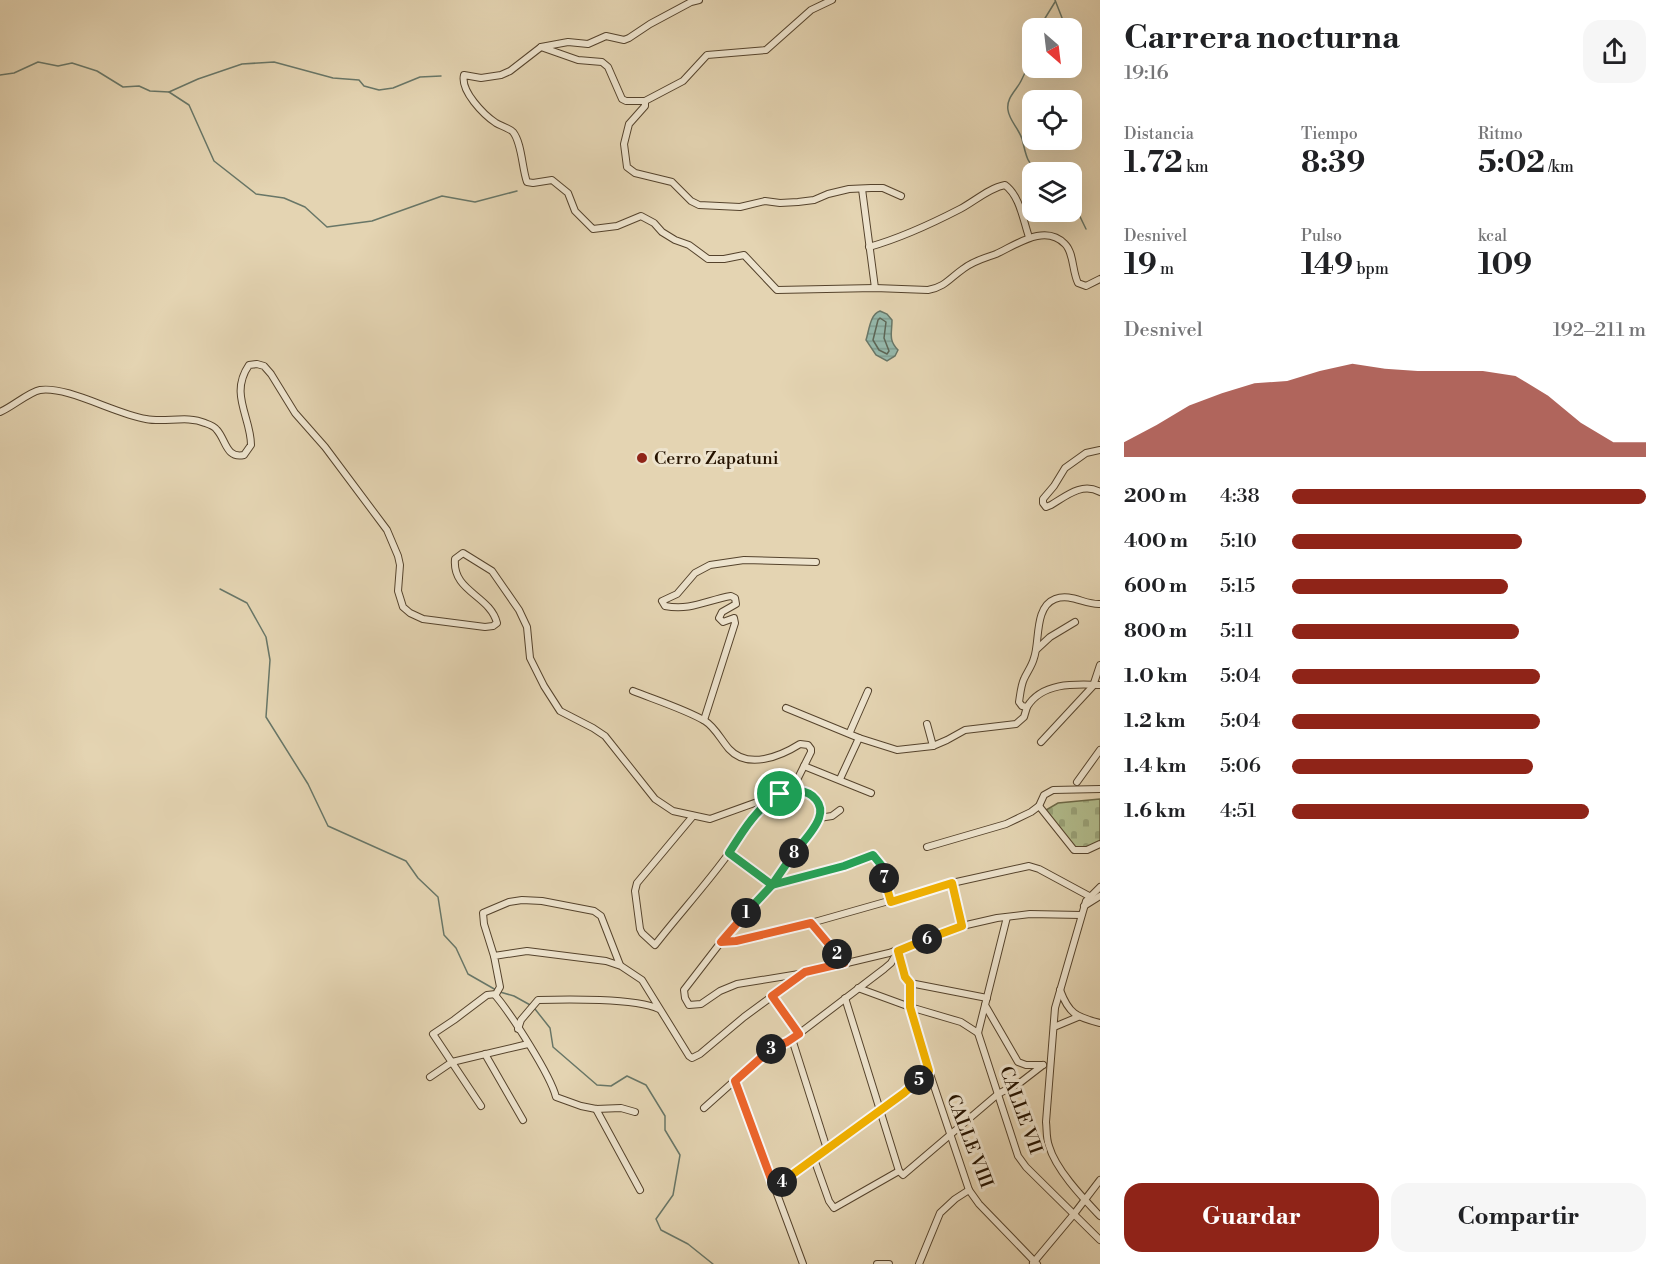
<!DOCTYPE html>
<html lang="es">
<meta charset="utf-8">
<style>
:root{--surface:#fff;--page:#f6f6f6;--text:#202124;--muted:#757577;--accent:#8f2418}
body{margin:0;font-family:"Libre Bodoni",serif;background:var(--page);color:var(--text);height:100vh;display:flex;flex-direction:column;font-size:22px;white-space:nowrap}
*{box-sizing:border-box;margin:0}
p{font-size:20px;color:var(--muted)}
.icon{flex:none;width:33px;height:33px;fill:none;stroke:currentColor;stroke-width:2;stroke-linecap:round;stroke-linejoin:round}
.map{position:relative;flex:1;overflow:hidden}
.sheet{display:flex;flex-direction:column;background:var(--surface);width:570px}
.sheet>*{flex:none}
.needle{width:39px;rotate:152deg}
.tools{position:absolute;left:1022px;top:18px;display:grid;gap:12px}
.tools a{display:grid;place-items:center;width:60px;height:60px;border-radius:12px;background:var(--surface);box-shadow:0 6px 24px #0002;font-size:30px}
.pin{position:absolute;display:grid;place-items:center;width:51px;height:51px;color:#fff;margin:-26px;border:3px solid #fff;border-radius:50%;box-shadow:0 2px 6px #0007}
.km{position:absolute;width:30px;height:30px;margin:-15px;border-radius:50%;background:#222;color:#fff;font-size:16px;line-height:30px;text-align:center}
.round{display:grid;place-items:center;flex:none;width:63px;height:63px;border-radius:18px;background:var(--page)}
.head{display:flex;align-items:center;justify-content:space-between;height:102px;padding:0 24px}
h1{font-size:33px;font-weight:700;line-height:45px}
.figures{display:grid;grid-template-columns:repeat(3,1fr);gap:9px;height:102px;padding:6px 24px}
.figures div{display:grid;align-content:center}
.figures b{font-size:30px;font-weight:700}
.figures small{font-size:16px;font-weight:400}
.figures p{font-size:16px}
.chart{height:168px;padding:12px 24px}
.chart p{display:flex;justify-content:space-between}
.chart svg{width:100%;height:108px;margin-top:6px;fill:var(--accent);opacity:.7}
.action{display:flex;gap:12px;margin-top:auto;padding:12px 24px}
.action a{flex:1;height:69px;border-radius:18px;background:var(--accent);color:#fff;font-size:24px;font-weight:700;line-height:69px;text-align:center}
.action a+a{background:var(--page);color:var(--text)}
ul{padding:0 24px;list-style:none;font-size:20px}
li{display:grid;grid-template-columns:96px 72px 1fr;align-items:center;height:45px}
li i{height:15px;border-radius:8px;background:var(--accent)}
main{display:flex;flex:1;min-height:0}
.map>svg:first-child{display:block}
</style>
<main>
<div class="map">
<svg width="1100" height="1264" viewBox="0 0 1100 1264">
<defs>
<pattern id="cemetery-stones" width="16" height="16" patternUnits="userSpaceOnUse" patternTransform="scale(1.5)"><rect width="16" height="16" fill="#b2bd8d"/><path d="M2 7V4a2 2 0 0 1 4 0v3zM10 15v-3a2 2 0 0 1 4 0v3z" fill="#99a278"/></pattern>
<pattern id="water-rules" width="6" height="5" patternUnits="userSpaceOnUse" patternTransform="scale(1.5)"><rect width="6" height="5" fill="#95b8ab"/><path d="M0 2.5h6" fill="none" stroke="#809d91"/></pattern>
</defs>
<rect width="100%" height="100%" fill="#e4d4b2"/>
<filter id="stains"><feTurbulence type="fractalNoise" baseFrequency=".00333" numOctaves="4"/><feColorMatrix values="0 0 0 0 .2 0 0 0 0 .09 0 0 0 0 .02 0 0 0 .5 -.17"/></filter>
<radialGradient id="worn" r=".72"><stop offset=".6" stop-color="#630" stop-opacity="0"/><stop offset="1" stop-color="#630" stop-opacity=".3"/></radialGradient>
<polygon fill="url(#cemetery-stones)" stroke="#6c6846" stroke-width="1.5" points="1100,799 1100,845 1075,852 1046,810 1058,803"/>
<path fill="url(#water-rules)" stroke="#687667" stroke-width="1.5" d="M 880,311 L 887,314 L 892,320 C 892,333 888,340 898,350 L 895,356 L 887,361 L 876,355 L 866,340 C 869,331 870,314 880,311 Z"/>
<g fill="none" stroke-linecap="round" stroke-linejoin="round">
<polygon stroke="#5d6656" stroke-width="1.5" points="880,318 886,322 884,338 889,351 887,354 879,350 873,340 878,320"/>
<g stroke="#687667" stroke-width="1.5">
<polyline points="1055,0 1066,28"/>
<polyline points="1039,28 1055,2"/>
<polyline points="1071,43 1077,58"/>
<path d="M 1032,46 C 1030,58 1027,70 1021,81 C 1016,91 1006,98 1008,110 C 1009,120 1019,129 1022,139 C 1026,154 1026,161 1037,172"/>
<polyline points="0,75 14,73 38,62 58,66 72,63 97,71 123,87 139,86 150,91 169,92 189,105 214,161 256,194 284,198 305,207 327,227 372,221 442,196 475,202 517,191"/>
<polyline points="169,92 198,79 242,64 274,62 333,78 359,80 364,86 379,90 393,88 420,77 441,76"/>
<polyline points="1071,198 1086,229"/>
<polyline points="220,589 247,603 266,637 270,660 266,717 308,784 328,826 406,861 418,878 438,897 444,935 456,948 468,974 496,990"/>
<polyline points="500,992 514,996 532,1006"/>
<polyline points="535,1009 550,1028 553,1047 597,1085 611,1086 627,1076 646,1085 665,1116 665,1130 680,1155 673,1195 656,1219 661,1230 688,1244 713,1264"/>
</g>
<g stroke="#55432c" stroke-width="8">
<g id="minor">
<path d="M 699,0 L 691,2 L 650,24 L 629,38 L 624,40 L 606,36 L 588,44 L 568,42 L 541,47 L 510,71 L 501,75 L 481,78 L 464,75 C 460,91 484,115 496,123 C 501,126 509,128 513,132 C 522,143 522,169 527,182 L 533,183 L 552,180 L 568,193 L 575,211 L 593,229 L 617,226 L 641,216 L 654,223 L 662,232 L 675,240 L 689,245 L 708,259 L 724,259 L 744,255 L 777,290 L 875,288 L 928,290 C 945,287 950,278 963,269 C 973,261 985,258 996,254 C 1016,245 1045,223 1065,244 C 1074,253 1072,271 1078,283 L 1086,286 L 1100,279"/>
<polyline points="541,47 578,60 602,62 608,67 622,99 626,101 645,101 645,106 629,124 624,144 627,167 635,173 672,182 691,201 699,205 740,207 765,201 780,203 798,202 814,200 828,194 849,189 871,188 883,188 901,196"/>
<polyline points="645,101 683,81 707,55 766,50 811,10 832,0"/>
<polyline points="862,189 875,288"/>
<path d="M 869,247 C 901,238 931,224 960,209 C 975,201 989,188 1005,185 C 1020,196 1023,220 1029,237"/>
<path d="M 0,412 C 12,407 29,392 40,390 C 68,386 115,414 146,419 C 165,423 187,415 205,423 C 208,424 215,427 217,430 C 226,440 226,459 244,455 L 251,445 C 251,417 229,394 249,365 L 257,364 L 264,366 L 271,374 L 295,413 L 325,447 L 387,530 L 398,556 L 400,565 L 398,591 L 403,607 L 410,613 L 423,619 L 485,627 L 493,626 L 497,623 C 490,595 452,592 455,559 L 463,553 L 492,571 L 519,610 L 527,627 L 530,658 L 544,686 L 560,711 L 593,728 L 605,736 L 655,799 L 673,811 L 710,819 L 774,796 L 796,791 L 808,793 L 816,799 L 820,811 L 818,820 L 772,885 L 721,942 L 684,990 L 685,998 L 689,1005 L 701,1004 L 720,991 L 737,984 L 805,973 L 889,953 L 962,926 L 997,918 L 1030,914 L 1081,915"/>
<path d="M 1100,450 L 1086,453 L 1065,468 L 1054,486 L 1043,499 L 1043,503 L 1046,507 L 1051,505 C 1066,496 1082,482 1100,492"/>
<path d="M 1100,604 C 1085,605 1071,593 1055,599 C 1034,607 1040,642 1034,658 C 1032,666 1027,672 1024,679 C 1021,685 1020,696 1019,702 L 1022,706 L 1027,707 C 1042,682 1075,684 1100,685"/>
<polyline points="1037,649 1050,637 1075,622"/>
<path d="M 633,691 C 653,699 687,710 705,721 C 715,727 721,740 729,749 C 748,770 781,756 800,744 L 808,745 L 811,749 L 811,752 L 797,780 L 796,791"/>
<polyline points="786,708 859,738 897,750 933,746 947,740 965,730 1016,724 1024,717 1027,707"/>
<path d="M 704,720 L 735,623 L 734,618 L 723,622 L 719,618 L 722,612 L 736,604 L 735,598 L 731,596 C 707,600 691,611 665,606 L 662,601 L 677,594 L 695,573 L 710,565 L 744,560 L 816,562"/>
<polyline points="927,724 933,746"/>
<polyline points="850,732 868,691"/>
<polyline points="1041,742 1093,686 1100,665"/>
<polyline points="804,766 871,793"/>
<polyline points="840,779 859,738"/>
<polyline points="1077,782 1100,750"/>
<polyline points="1039,806 1074,850 1087,850 1100,844"/>
<path d="M 693,816 L 637,883 L 635,891 L 640,929 L 642,933 L 655,945 C 679,914 706,885 729,853 C 742,834 753,811 773,799"/>
<polyline points="819,818 832,816 840,810"/>
<polyline points="927,847 1006,824 1031,812 1039,806 1044,795 1053,790 1100,789"/>
<polyline points="729,853 772,885"/>
<polyline points="952,883 962,926"/>
<polyline points="772,885 844,866 873,855 882,866 891,902"/>
<path d="M 1100,887 L 1086,901 L 1055,1008 L 1046,1122 C 1047,1130 1046,1138 1049,1146 C 1056,1170 1083,1198 1100,1216"/>
<polyline points="1084,906 1100,896"/>
<polyline points="1007,917 985,1005 1018,1062 1026,1065 1043,1065"/>
<polyline points="811,923 844,963"/>
<polyline points="722,942 736,941 811,923 952,883 1029,866 1039,869 1089,896"/>
<polyline points="898,950 905,977 910,983 910,1007 929,1071 969,1190 979,1204 1037,1264"/>
<polyline points="494,956 484,924 483,913 509,902 522,900 542,901 594,911 601,916 620,965"/>
<polyline points="910,983 987,998"/>
<polyline points="858,988 910,1007 961,1022 978,1033"/>
<path d="M 1060,990 C 1069,1014 1076,1017 1100,1023"/>
<path d="M 495,995 C 511,1014 550,1074 556,1097 L 581,1106 L 596,1109 L 621,1108 L 635,1112"/>
<polyline points="772,996 799,1034"/>
<polyline points="845,998 899,1171 903,1175 998,1094 1021,1082 1043,1065"/>
<polyline points="985,1005 978,1033 1018,1156 1026,1167 1100,1240"/>
<polyline points="1054,1027 1078,1017"/>
<path d="M 518,1029 L 521,1020 L 538,1000 C 565,999 636,998 659,1009"/>
<polyline points="792,1039 827,1149"/>
<polyline points="485,1054 523,1120"/>
<polyline points="430,1077 452,1062 528,1044"/>
<polyline points="735,1081 803,1264"/>
<polyline points="481,1106 433,1034 454,1020 487,995 496,994 500,987 494,956 527,951 606,961 621,966 642,980 689,1056 692,1058 700,1054 744,1017 804,973"/>
<polyline points="704,1108 761,1057 792,1039 884,969 891,963 898,951"/>
<polyline points="596,1109 640,1190"/>
<polyline points="814,1159 829,1201 834,1208 899,1171"/>
<polyline points="774,1187 904,1093 929,1071"/>
<polyline points="1033,1263 1074,1214 1100,1180"/>
<polyline points="877,1264 889,1264"/>
<polyline points="919,1264 940,1213 955,1199 969,1190"/>
</g>
</g>
<use href="#minor" stroke="#ede3cd" stroke-width="6"/>
</g>
<g fill="none" stroke-linecap="round" stroke-linejoin="round">
<g stroke="#fff" stroke-width="12">
<path id="split-1" d="M 746,913 L 772,885 L 729,853 C 744,829 756,809 780,794"/>
</g>
<g stroke="#fff" stroke-width="12">
<polyline id="split-2" points="746,913 721,942 736,941 811,923 837,954"/>
</g>
<g stroke="#fff" stroke-width="12">
<polyline id="split-3" points="771,1049 787,1042 799,1034 772,996 805,972 844,963 837,954"/>
</g>
<g stroke="#fff" stroke-width="12">
<polyline id="split-4" points="771,1049 735,1081 774,1187 782,1182"/>
</g>
<g stroke="#fff" stroke-width="12">
<polyline id="split-5" points="782,1182 904,1093 919,1080"/>
</g>
<g stroke="#fff" stroke-width="12">
<polyline id="split-6" points="919,1080 929,1071 910,1007 910,983 905,977 898,951 927,939"/>
</g>
<g stroke="#fff" stroke-width="12">
<polyline id="split-7" points="884,878 891,902 952,883 962,926 927,939"/>
</g>
<g stroke="#fff" stroke-width="12">
<polyline id="split-8" points="794,853 772,885 844,866 873,855 882,866 884,878"/>
</g>
<g stroke="#fff" stroke-width="12">
<path id="split-9" d="M 780,794 C 787,793 793,790 799,791 C 813,792 824,804 819,818 C 815,830 802,843 794,853"/>
</g>
<use href="#split-1" stroke="#22a559" stroke-width="8"/>
<use href="#split-2" stroke="#f0652b" stroke-width="8"/>
<use href="#split-3" stroke="#f0652b" stroke-width="8"/>
<use href="#split-4" stroke="#f0652b" stroke-width="8"/>
<use href="#split-5" stroke="#f5b400" stroke-width="8"/>
<use href="#split-6" stroke="#f5b400" stroke-width="8"/>
<use href="#split-7" stroke="#f5b400" stroke-width="8"/>
<use href="#split-8" stroke="#22a559" stroke-width="8"/>
<use href="#split-9" stroke="#22a559" stroke-width="8"/>
</g>
<circle fill="#8f2418" stroke="#ede3cd" stroke-width="2" cx="642" cy="458" r="6"/>
<g text-anchor="middle" stroke-width="6" stroke-linejoin="round" paint-order="stroke">
<g font-size="18" fill="#251300" stroke="#ede3cd" text-anchor="start">
<text x="654" y="464">Cerro Zapatuni</text>
</g>
<g font-size="18" fill="#251300" stroke="#ede3cd">
<text transform="translate(1021 1110) rotate(70)" y="6">CALLE VII</text>
<text transform="translate(970 1141) rotate(69)" y="6">CALLE VIII</text>
</g>
</g>
<rect width="100%" height="100%" filter="url(#stains)"/>
<rect width="100%" height="100%" fill="url(#worn)"/>
</svg>
<div class="tools">
<a><svg class="needle" viewBox="-14 -14 28 28"><path d="M0-13l5 13h-10z" fill="#e53935"/><path d="M0 13l5-13h-10z" fill="#757577"/></svg></a>
<a><svg class="icon" aria-label="locate" viewBox="0 0 24 24"><circle cx="12" cy="12" r="6"/><path d="M12 2v4M12 18v4M2 12h4M18 12h4"/></svg></a>
<a><svg class="icon" aria-label="layers" viewBox="0 0 24 24"><path d="M12 4l9 5-9 5-9-5zM3 14l9 5 9-5"/></svg></a>
</div>
<div class="pin" style="left:780px;top:794px;background:#1e9e55"><svg class="icon" aria-label="arrive" viewBox="0 0 24 24"><path d="M6 21V4h12l-3 4 3 4H6"/></svg></div>
<b class="km" style="left:746px;top:913px">1</b>
<b class="km" style="left:837px;top:954px">2</b>
<b class="km" style="left:771px;top:1049px">3</b>
<b class="km" style="left:782px;top:1182px">4</b>
<b class="km" style="left:919px;top:1080px">5</b>
<b class="km" style="left:927px;top:939px">6</b>
<b class="km" style="left:884px;top:878px">7</b>
<b class="km" style="left:794px;top:853px">8</b>
</div>
<section class="sheet">
<div class="head"><div><h1>Carrera nocturna</h1><p>19:16</p></div><a class="round"><svg class="icon" aria-label="share" viewBox="0 0 24 24"><path d="M12 15V3M7 8l5-5 5 5M5 13v7h14v-7"/></svg></a></div>
<div class="figures">
<div><p>Distancia</p><b>1.72<small> km</small></b></div>
<div><p>Tiempo</p><b>8:39</b></div>
<div><p>Ritmo</p><b>5:02<small> /km</small></b></div>
</div>
<div class="figures">
<div><p>Desnivel</p><b>19<small> m</small></b></div>
<div><p>Pulso</p><b>149<small> bpm</small></b></div>
<div><p>kcal</p><b>109</b></div>
</div>
<div class="chart"><p><span>Desnivel</span>192–211 m</p>
<svg viewBox="0 0 160 44" preserveAspectRatio="none"><path d="M0 44V38L10 31L20 23L30 18L40 14L50 13L60 9L70 6L80 8L90 9L100 9L110 9L120 11L130 19L140 30L150 38L160 38V44z"/></svg>
</div>
<ul>
<li><b>200 m</b>4:38<i style="width:100%"></i></li>
<li><b>400 m</b>5:10<i style="width:65%"></i></li>
<li><b>600 m</b>5:15<i style="width:61%"></i></li>
<li><b>800 m</b>5:11<i style="width:64%"></i></li>
<li><b>1.0 km</b>5:04<i style="width:70%"></i></li>
<li><b>1.2 km</b>5:04<i style="width:70%"></i></li>
<li><b>1.4 km</b>5:06<i style="width:68%"></i></li>
<li><b>1.6 km</b>4:51<i style="width:84%"></i></li>
</ul>
<div class="action"><a>Guardar</a><a>Compartir</a></div>
</section>
</main>
